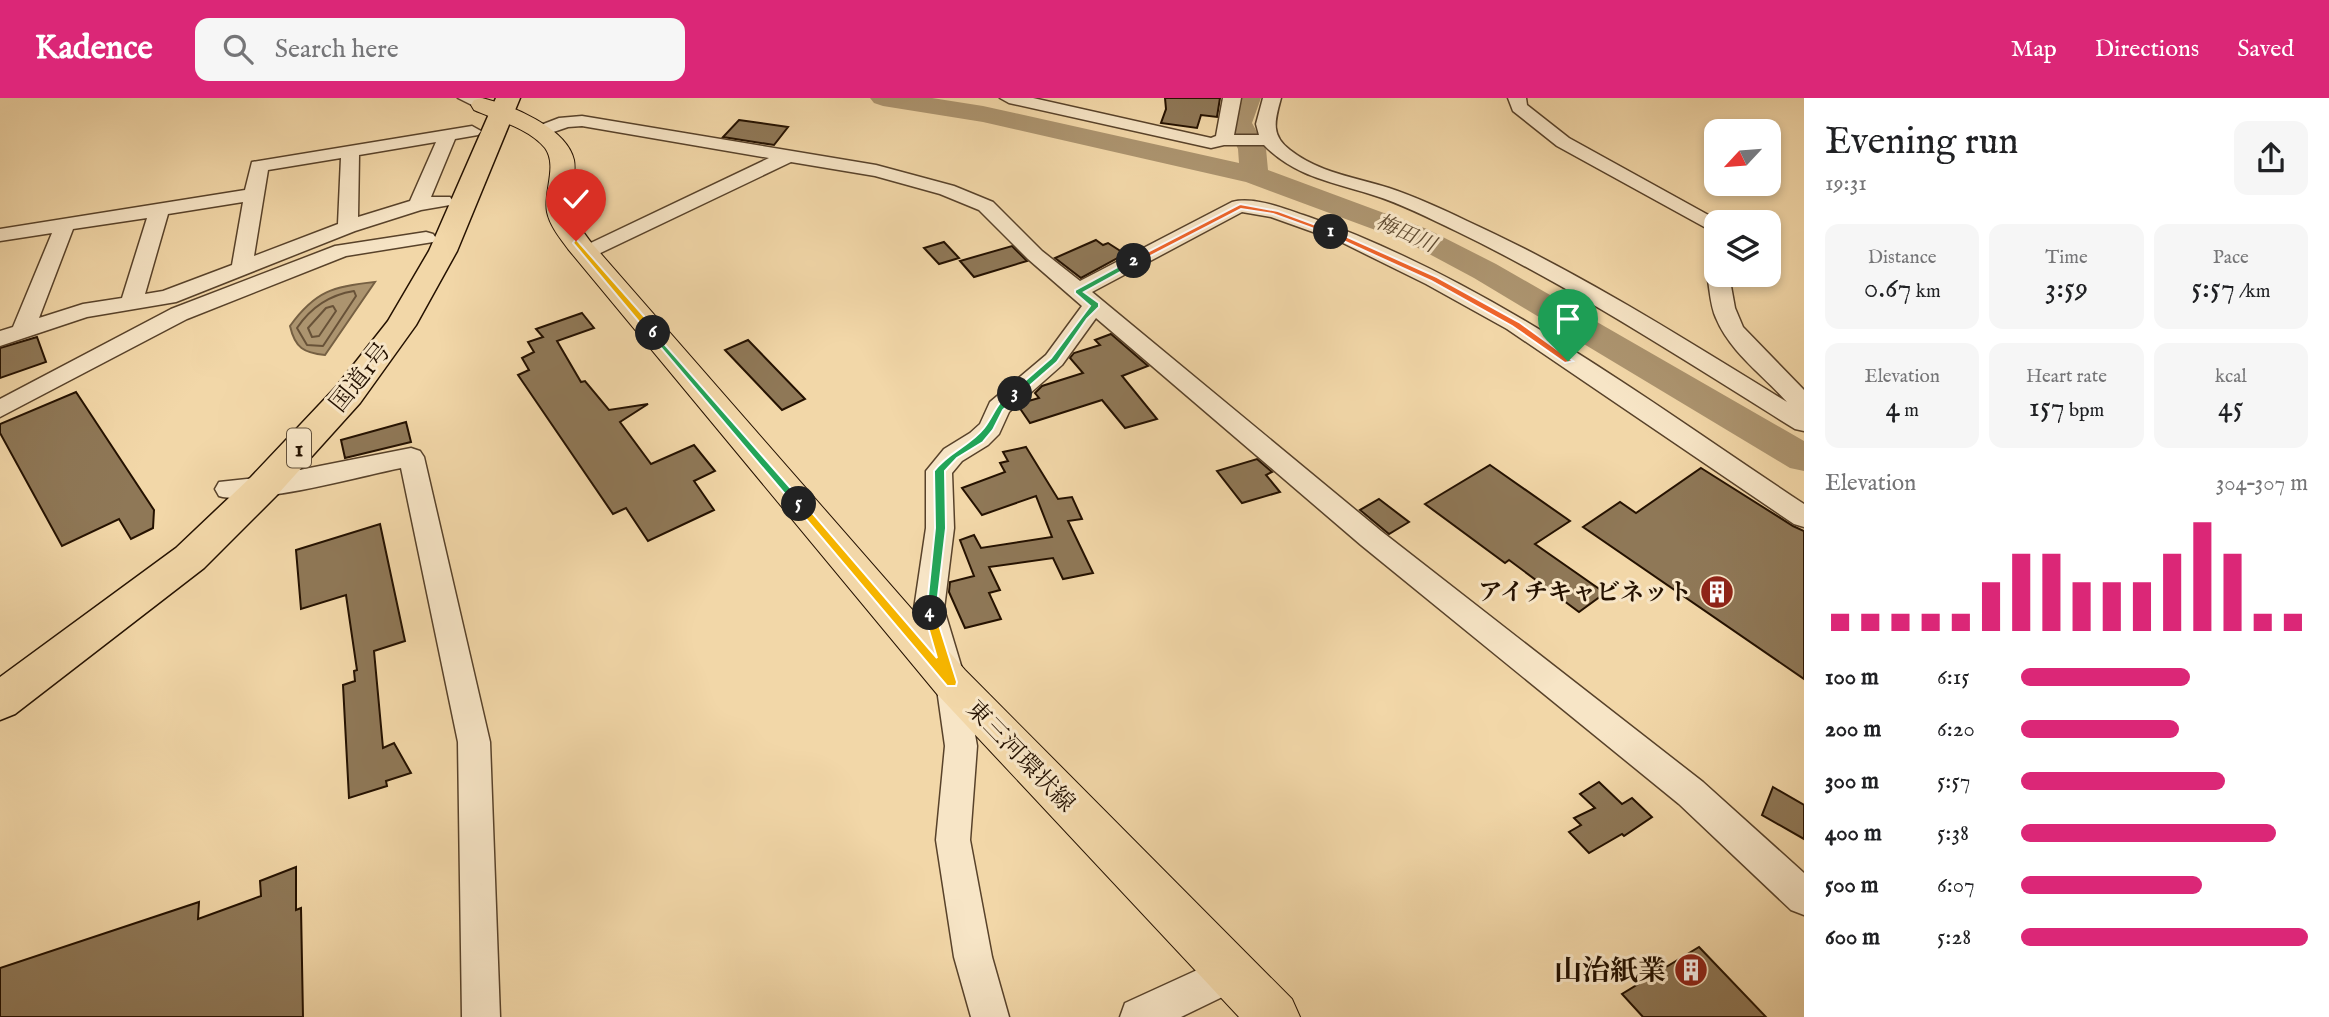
<!DOCTYPE html>
<meta charset="utf-8">
<style>
:root{--surface:#fff;--page:#f6f6f6;--text:#202124;--muted:#757577;--accent:#db2777}
body{margin:0;font-family:"IM FELL English","Noto Serif JP",serif;background:var(--page);color:var(--text);height:100vh;display:flex;flex-direction:column;font-size:26px;white-space:nowrap}
*{box-sizing:border-box;margin:0}
p{font-size:23px;color:var(--muted)}
.icon{flex:none;width:38px;height:38px;fill:none;stroke:currentColor;stroke-width:2;stroke-linecap:round;stroke-linejoin:round}
.map{position:relative;flex:1;overflow:hidden}
.side{display:flex;flex-direction:column;background:var(--surface);width:525px}
.side>*{flex:none}
.needle{width:46px;rotate:244deg}
.controls{position:absolute;left:1704px;top:21px;display:grid;gap:14px}
.controls a{display:grid;place-items:center;width:77px;height:77px;border-radius:14px;background:var(--surface);box-shadow:0 4px 10px #0003;font-size:35px}
.pin{position:absolute;display:grid;place-items:center;width:60px;height:60px;color:#fff;margin:-72px -30px;border-radius:50% 50% 50% 0;rotate:-45deg;box-shadow:0 0 7px #0007}
.pin .icon{rotate:45deg}
.km{position:absolute;width:35px;height:35px;margin:-18px;border-radius:50%;background:#222;color:#fff;font-size:19px;line-height:35px;text-align:center}
.round{display:grid;place-items:center;flex:none;width:74px;height:74px;border-radius:14px;background:var(--page)}
.summary{display:flex;align-items:center;justify-content:space-between;height:119px;padding:0 21px}
h1{font-size:38px;font-weight:600;line-height:52px}
.stats{display:grid;grid-template-columns:repeat(3,1fr);gap:10px;height:119px;padding:7px 21px}
.stats div{display:grid;align-content:center;border-radius:14px;background:var(--page);text-align:center}
.stats b{font-size:30px;font-weight:600}
.stats small{font-size:19px;font-weight:400}
.stats p{font-size:19px}
.chart{height:196px;padding:14px 21px}
.chart p{display:flex;justify-content:space-between}
.chart svg{width:100%;height:126px;margin-top:7px;stroke:var(--accent);stroke-width:6}
ul{padding:0 21px;list-style:none;font-size:23px}
li{display:grid;grid-template-columns:112px 84px 1fr;align-items:center;height:52px}
li i{height:18px;border-radius:9px;background:var(--accent)}
header{display:flex;align-items:center;gap:42px;box-sizing:border-box;height:98px;padding:0 35px;background:var(--accent);color:#fff}
header strong{font-size:33px}
nav{display:flex;gap:38px;margin-inline-start:auto;font-size:24px}
.search{width:490px;height:63px;background:var(--page);display:flex;align-items:center;gap:18px;box-sizing:border-box;padding:0 24px;border-radius:14px;color:var(--muted);font-size:26px}
main{display:flex;flex:1;min-height:0}
.map>svg:first-child{display:block}
</style>
<header>
<strong>Kadence</strong>
<div class="search"><svg class="icon" aria-label="search" viewBox="0 0 24 24"><circle cx="10" cy="10" r="6"/><path d="M15 15l6 6"/></svg>Search here</div>
<nav><a>Map</a><a>Directions</a><a>Saved</a></nav>
</header>
<main>
<div class="map">
<svg width="1804" height="919" viewBox="0 0 1804 919">
<rect width="100%" height="100%" fill="#f2d7a8"/>
<filter id="stains"><feTurbulence type="fractalNoise" baseFrequency=".00286" numOctaves="4"/><feColorMatrix values="0 0 0 0 .2 0 0 0 0 .09 0 0 0 0 .02 0 0 0 .5 -.17"/></filter>
<radialGradient id="worn" r=".72"><stop offset=".6" stop-color="#630" stop-opacity="0"/><stop offset="1" stop-color="#630" stop-opacity=".3"/></radialGradient>
<path fill="#ac946f" stroke="#766043" stroke-width="2" d="M 375,184 L 325,257 C 304,255 295,250 290,228 C 315,193 334,188 375,184 Z"/>
<g fill="none" stroke-linecap="round" stroke-linejoin="round">
<g stroke="#685238" stroke-width="2">
<path d="M 354,193 L 356,198 L 323,248 L 307,247 L 297,230 C 311,209 329,197 354,193 Z"/>
<polygon points="333,208 336,213 319,238 312,239 308,230 326,210"/>
</g>
<polygon fill="#ac946f" fill-rule="evenodd" points="870,0 932,0 983,8 1239,65 1238,51 1226,25 1235,0 1261,0 1252,25 1266,51 1268,72 1427,131 1496,166 1804,343 1804,373 1790,370 1474,180 1405,143 1246,84 983,24 883,8 874,5"/>
</g>
<g fill="#8f7857" stroke="#241100" stroke-width="2">
<polygon points="1165,0 1220,0 1217,19 1201,17 1197,30 1161,25 1166,11"/>
<polygon points="739,22 788,29 774,47 723,39"/>
<polygon points="1096,142 1103,147 1108,145 1125,156 1081,180 1055,160"/>
<polygon points="944,144 959,160 939,166 924,150"/>
<polygon points="1012,148 1027,163 974,179 960,163"/>
<polygon points="582,215 594,230 557,243 581,284 585,283 609,312 648,306 620,324 651,366 694,347 715,373 694,383 714,412 648,443 626,410 613,416 518,277 529,272 522,260 534,254 528,244 543,239 536,231"/>
<polygon points="1111,236 1148,268 1122,278 1157,321 1125,330 1102,302 1030,325 1019,309 1025,304 1039,300 1035,295 1042,288 1083,275 1070,260 1074,255 1100,247 1095,242"/>
<polygon points="37,239 46,264 0,280 0,250"/>
<polygon points="748,242 805,301 782,312 725,252"/>
<polygon points="76,294 154,412 153,430 131,441 119,421 62,448 0,335 0,326"/>
<polygon points="406,324 411,344 345,360 341,342"/>
<polygon points="1026,349 1058,401 1072,399 1082,421 1068,423 1093,475 1063,481 1053,460 989,469 1000,492 989,495 1001,521 965,530 949,494 950,484 974,478 960,442 974,437 981,450 1052,439 1036,398 982,417 962,390 1005,374 1000,365 1008,363 1003,354"/>
<polygon points="1257,361 1272,374 1266,377 1280,394 1242,405 1217,373"/>
<polygon points="1490,367 1570,423 1535,446 1605,495 1579,514 1509,462 1505,465 1425,406"/>
<polygon points="1701,370 1793,428 1804,433 1804,581 1583,429 1620,404 1636,415"/>
<polygon points="1379,401 1409,424 1389,436 1360,412"/>
<polygon points="380,426 405,543 374,553 383,650 394,645 411,675 386,683 387,688 349,700 343,587 355,583 354,573 357,572 346,497 301,511 296,452"/>
<polygon points="1599,684 1622,706 1632,700 1652,719 1624,738 1622,736 1589,755 1569,734 1581,727 1574,720 1595,710 1580,696"/>
<polygon points="1773,689 1804,707 1804,741 1762,717"/>
<polygon points="296,769 296,812 301,810 303,919 0,919 0,870 199,804 198,821 261,798 260,783"/>
<polygon points="1699,849 1766,919 1643,919 1622,896"/>
</g>
<g fill="none" stroke-linecap="round" stroke-linejoin="round">
<g stroke="#58422a" stroke-width="3">
<g id="minor">
<polygon points="458,0 481,0 491,7 482,12"/>
<path d="M 1000,0 L 1033,0 L 1211,40 L 1216,38 L 1223,0 L 1241,0 L 1234,37 L 1259,37 L 1256,26 L 1263,0 L 1281,0 C 1275,22 1270,37 1290,52 C 1319,75 1355,79 1389,90 C 1416,99 1442,111 1467,123 C 1579,174 1683,240 1787,304 C 1763,277 1730,254 1716,220 C 1710,207 1710,191 1707,177 L 1710,172 L 1717,171 L 1717,177 L 1729,177 L 1735,210 L 1743,229 L 1804,292 L 1804,333 L 1795,331 C 1684,262 1574,190 1456,133 C 1429,120 1402,106 1373,97 C 1333,84 1295,79 1264,47 L 1224,47 L 1211,50 L 1009,5 Z"/>
<polygon points="1508,0 1526,0 1527,7 1569,40 1721,124 1717,124 1717,136 1557,48 1513,13"/>
<path d="M 582,18 L 876,67 L 954,88 L 993,104 L 1042,153 L 1080,183 L 1232,104 C 1256,98 1287,112 1309,119 C 1490,183 1645,301 1804,406 L 1804,429 L 1794,426 L 1507,231 L 1426,186 L 1341,144 L 1271,119 L 1242,114 L 1092,194 L 1381,433 L 1703,684 L 1804,775 L 1804,817 L 1791,812 L 1679,706 L 1361,447 L 1096,220 L 1062,267 L 1009,314 L 999,336 L 988,347 L 962,363 L 952,375 L 954,430 L 944,511 L 966,584 L 977,648 L 970,742 L 992,859 L 1009,919 L 971,919 L 954,859 L 936,742 L 945,648 L 936,584 L 914,511 L 926,430 L 926,373 L 944,351 L 970,335 L 980,326 L 990,304 L 1046,257 L 1082,208 L 1028,161 L 979,112 L 940,96 L 875,78 L 791,64 L 592,159 L 578,159 L 575,155 L 578,151 L 769,60 L 582,28 L 568,29 L 539,39 L 530,34 L 533,30 L 559,20 Z"/>
<path d="M 472,28 L 481,33 L 478,37 L 455,41 L 431,99 L 450,99 L 453,103 L 450,107 L 421,112 L 355,133 L 176,204 L 87,219 L 0,248 L 0,233 L 13,229 L 52,135 L 0,143 L 0,131 L 245,92 L 252,64 ZM 436,44 L 410,103 L 358,119 L 359,57 ZM 341,60 L 338,126 L 254,158 L 268,72 ZM 243,104 L 232,167 L 163,193 L 145,196 L 168,116 ZM 147,120 L 122,200 L 83,206 L 39,220 L 73,131 Z"/>
<polygon points="426,134 433,136 436,140 433,144 346,158 187,221 0,319 0,301 171,211 335,148"/>
<path d="M 411,350 L 420,353 L 424,359 L 490,644 L 500,919 L 462,919 L 458,644 L 401,370 C 361,378 252,408 219,398 L 215,391 L 219,384 L 264,379 Z"/>
<polygon points="1230,857 1243,863 1249,876 1243,889 1181,919 1120,919 1125,905"/>
</g>
</g>
<g stroke="#241100" stroke-width="2">
<path id="major" d="M 482,0 C 511,7 567,30 574,62 C 576,73 573,84 572,95 C 571,118 581,132 595,149 L 965,572 L 1292,901 L 1300,919 L 1239,919 L 937,596 L 568,151 C 560,140 550,128 547,114 C 543,94 558,68 545,50 C 529,30 496,22 474,12 L 471,7 L 474,2 Z"/>
</g>
<g stroke="#241100" stroke-width="3">
<polygon id="highway" points="496,0 520,0 457,153 416,227 360,305 277,397 204,470 15,616 0,622 0,579 176,450 251,379 336,289 388,223 429,153"/>
</g>
<use href="#minor" fill="#f7e5c6" fill-rule="evenodd"/>
<use href="#major" fill="#f2d7a8" fill-rule="evenodd"/>
<use href="#highway" fill="#f2d7a8" fill-rule="evenodd"/>
</g>
<polygon fill="#f0652b" stroke="#fff" stroke-width="2" points="1328,133 1334,133 1437,179 1519,224 1573,263 1565,265 1512,228 1431,183 1328,136"/>
<polygon fill="#f0652b" stroke="#fff" stroke-width="2" points="1240,106 1278,113 1335,134 1328,136 1273,116 1241,111 1137,165 1130,163"/>
<polygon fill="#22a559" stroke="#fff" stroke-width="2" points="1134,160 1137,165 1084,194 1099,205 1099,209 1087,221 1057,264 1018,298 1012,298 1012,294 1051,260 1090,208 1075,195 1075,192"/>
<path fill="#22a559" stroke="#fff" stroke-width="2" d="M 1015,293 L 1020,296 L 1003,312 L 993,332 L 983,344 L 957,360 L 945,373 L 946,430 L 936,515 L 934,518 L 926,518 L 935,430 L 934,373 C 948,354 970,348 984,330 C 995,316 997,301 1015,293 Z"/>
<polygon fill="#f5b400" stroke="#fff" stroke-width="2" points="799,402 802,403 937,560 924,515 926,511 934,511 957,584 956,588 947,588 795,408 793,406"/>
<polygon fill="#22a559" stroke="#fff" stroke-width="2" points="653,233 802,403 802,408 795,408 650,237 649,235"/>
<polygon fill="#f5b400" stroke="#fff" stroke-width="2" points="576,141 657,233 657,237 650,237 573,145"/>
<defs>
<g id="building-disc" transform="scale(1.75)"><circle r="9.5" fill="#8f2418" stroke="#f7e5c6"/><path d="M-4-6H4V6H1V3H-1V6H-4ZM-2.5-4.3h1.7v1.8h-1.7ZM.8-4.3h1.7v1.8H.8ZM-2.5-1h1.7V.8h-1.7ZM.8-1h1.7V.8H.8Z" fill="#fff"/></g>
</defs>
<g fill-rule="evenodd">
<use href="#building-disc" x="1717" y="494"/>
<use href="#building-disc" x="1691" y="872"/>
</g>
<g text-anchor="middle" stroke-width="6" stroke-linejoin="round" paint-order="stroke">
<g font-size="21" font-style="italic" fill="#614c32" stroke="#f7e5c6">
<text transform="translate(1406 135) rotate(24)" y="7">梅田川</text>
</g>
<rect fill="#f7e5c6" stroke="#63513b" stroke-width="2" x="287" y="330.5" width="24" height="39" rx="5"/>
<g font-size="23" font-weight="bold" fill="#241100">
<text x="299" y="358">1</text>
</g>
<g font-size="24" fill="#241100" stroke="#f7e5c6">
<text transform="translate(360 279) rotate(-51)" y="8">国道1号</text>
<text transform="translate(1021 658) rotate(46)" y="8">東三河環状線</text>
</g>
<g font-size="24" font-weight="bold" fill="#241100" stroke="#f7e5c6" text-anchor="end">
<text x="1692" y="502">アイチキャビネット</text>
</g>
<g font-size="28" font-weight="bold" fill="#241100" stroke="#f7e5c6" text-anchor="end">
<text x="1666" y="882">山治紙業</text>
</g>
</g>
<rect width="100%" height="100%" filter="url(#stains)"/>
<rect width="100%" height="100%" fill="url(#worn)"/>
</svg>
<div class="controls">
<a><svg class="needle" viewBox="-14 -14 28 28"><path d="M0-13l5 13h-10z" fill="#e53935"/><path d="M0 13l5-13h-10z" fill="#757577"/></svg></a>
<a><svg class="icon" aria-label="layers" viewBox="0 0 24 24"><path d="M12 4l9 5-9 5-9-5zM3 14l9 5 9-5"/></svg></a>
</div>
<div class="pin" style="left:1568px;top:263px;background:#1e9e55"><svg class="icon" aria-label="arrive" viewBox="0 0 24 24"><path d="M6 21V4h12l-3 4 3 4H6"/></svg></div>
<div class="pin" style="left:576px;top:143px;background:#d93025"><svg class="icon" aria-label="check" viewBox="0 0 24 24"><path d="M5 12l5 5 9-10"/></svg></div>
<b class="km" style="left:1331px;top:134px">1</b>
<b class="km" style="left:1134px;top:163px">2</b>
<b class="km" style="left:1015px;top:296px">3</b>
<b class="km" style="left:930px;top:515px">4</b>
<b class="km" style="left:799px;top:406px">5</b>
<b class="km" style="left:653px;top:235px">6</b>
</div>
<section class="side">
<div class="summary"><div><h1>Evening run</h1><p>19:31</p></div><a class="round"><svg class="icon" aria-label="share" viewBox="0 0 24 24"><path d="M12 15V3M7 8l5-5 5 5M5 13v7h14v-7"/></svg></a></div>
<div class="stats">
<div><p>Distance</p><b>0.67<small> km</small></b></div>
<div><p>Time</p><b>3:59</b></div>
<div><p>Pace</p><b>5:57<small> /km</small></b></div>
</div>
<div class="stats">
<div><p>Elevation</p><b>4<small> m</small></b></div>
<div><p>Heart rate</p><b>157<small> bpm</small></b></div>
<div><p>kcal</p><b>45</b></div>
</div>
<div class="chart"><p><span>Elevation</span>304–307 m</p>
<svg viewBox="0 0 160 44" preserveAspectRatio="none"><path d="M5 44V38M15 44V38M25 44V38M35 44V38M45 44V38M55 44V27M65 44V17M75 44V17M85 44V27M95 44V27M105 44V27M115 44V17M125 44V6M135 44V17M145 44V38M155 44V38"/></svg>
</div>
<ul>
<li><b>100 m</b>6:15<i style="width:59%"></i></li>
<li><b>200 m</b>6:20<i style="width:55%"></i></li>
<li><b>300 m</b>5:57<i style="width:71%"></i></li>
<li><b>400 m</b>5:38<i style="width:89%"></i></li>
<li><b>500 m</b>6:07<i style="width:63%"></i></li>
<li><b>600 m</b>5:28<i style="width:100%"></i></li>
</ul>
</section>
</main>
